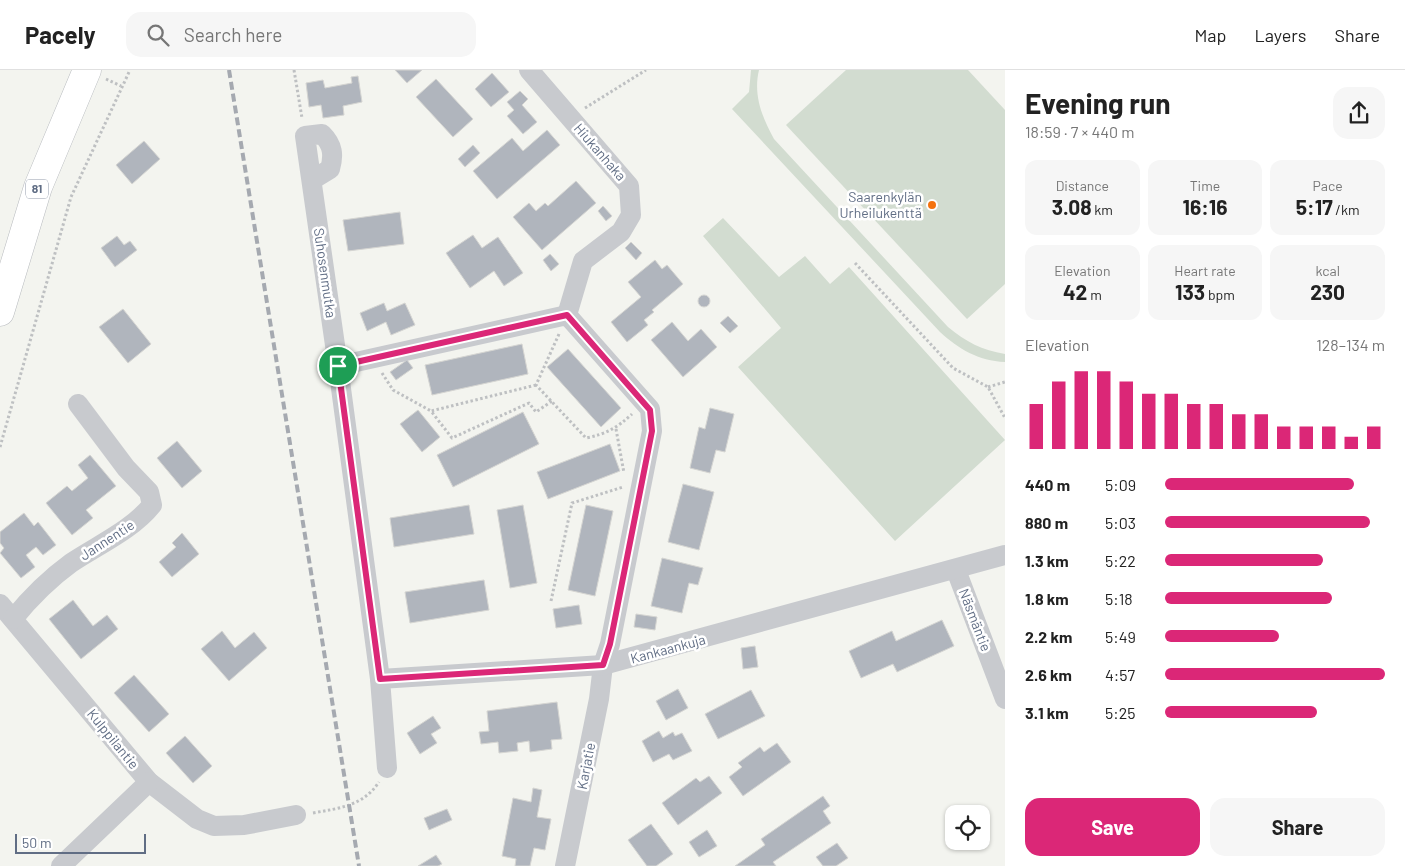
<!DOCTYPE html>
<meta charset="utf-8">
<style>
:root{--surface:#fff;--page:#f6f6f6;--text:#222;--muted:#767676;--line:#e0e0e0;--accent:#db2777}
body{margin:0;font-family:Barlow,sans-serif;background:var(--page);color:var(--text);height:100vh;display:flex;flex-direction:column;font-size:19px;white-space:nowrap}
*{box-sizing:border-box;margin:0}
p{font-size:16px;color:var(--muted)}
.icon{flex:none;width:28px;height:28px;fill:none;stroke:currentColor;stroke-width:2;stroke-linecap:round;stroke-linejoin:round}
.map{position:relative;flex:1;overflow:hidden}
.sheet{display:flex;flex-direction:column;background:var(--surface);width:400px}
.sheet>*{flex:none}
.tools{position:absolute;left:945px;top:735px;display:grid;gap:10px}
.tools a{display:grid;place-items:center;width:45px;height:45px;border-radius:10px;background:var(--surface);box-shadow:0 1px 4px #0004;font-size:25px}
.scale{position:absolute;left:15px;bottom:12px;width:131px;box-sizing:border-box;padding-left:5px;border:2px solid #606d84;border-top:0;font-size:14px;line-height:18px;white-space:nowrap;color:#606d84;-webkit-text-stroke:4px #fff;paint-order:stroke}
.pin{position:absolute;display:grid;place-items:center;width:42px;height:42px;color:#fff;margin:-21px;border:2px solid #fff;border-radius:50%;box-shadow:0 1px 5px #0007}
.round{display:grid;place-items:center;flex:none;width:52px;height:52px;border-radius:15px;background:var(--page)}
.headline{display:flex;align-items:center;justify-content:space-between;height:85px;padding:0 20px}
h1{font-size:28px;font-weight:700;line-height:38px}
.stats{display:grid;grid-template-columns:repeat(3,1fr);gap:8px;height:85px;padding:5px 20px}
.stats div{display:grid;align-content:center;border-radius:12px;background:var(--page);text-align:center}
.stats b{font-size:21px;font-weight:700}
.stats small{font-size:14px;font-weight:400}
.stats p{font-size:14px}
.chart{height:140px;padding:10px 20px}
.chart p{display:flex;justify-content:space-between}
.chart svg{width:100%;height:90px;margin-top:5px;stroke:var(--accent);stroke-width:6}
.action{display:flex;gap:10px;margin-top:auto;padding:10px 20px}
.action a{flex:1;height:58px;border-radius:15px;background:var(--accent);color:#fff;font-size:20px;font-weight:700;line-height:58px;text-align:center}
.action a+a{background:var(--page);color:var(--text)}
ul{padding:0 20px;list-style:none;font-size:16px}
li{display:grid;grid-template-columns:80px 60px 1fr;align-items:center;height:38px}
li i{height:12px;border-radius:6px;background:var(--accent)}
header{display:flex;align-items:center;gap:30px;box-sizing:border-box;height:70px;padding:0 25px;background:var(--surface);border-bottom:1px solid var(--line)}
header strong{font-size:24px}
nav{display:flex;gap:28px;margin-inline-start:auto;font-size:18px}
.search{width:350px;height:45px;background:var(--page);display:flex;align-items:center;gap:12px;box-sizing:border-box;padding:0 18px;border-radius:15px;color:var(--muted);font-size:19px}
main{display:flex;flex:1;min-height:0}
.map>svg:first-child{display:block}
</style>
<header>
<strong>Pacely</strong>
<div class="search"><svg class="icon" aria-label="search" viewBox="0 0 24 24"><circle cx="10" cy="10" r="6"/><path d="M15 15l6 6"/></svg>Search here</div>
<nav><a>Map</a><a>Layers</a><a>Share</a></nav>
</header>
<main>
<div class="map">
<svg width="1005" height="796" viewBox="0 0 1005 796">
<rect width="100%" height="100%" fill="#f3f4ef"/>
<g fill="#d2dcd0">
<path d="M 751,0 L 759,0 C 753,25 762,47 774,69 L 948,257 C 966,272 982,280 1005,284 L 1005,292 C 978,291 959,279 940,262 L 732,39 L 749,22 Z"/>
<polygon points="846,0 968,0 1005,40 1005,214 967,249 786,55"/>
<polygon points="723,148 779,207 805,186 830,214 849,197 1005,370 895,471 738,297 781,258 703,166"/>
</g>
<g fill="#b0b5bd" stroke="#d5d5d2">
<polygon points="395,0 422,0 407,13"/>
<polygon points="492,3 509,22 491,37 475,19"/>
<polygon points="358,6 362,32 343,36 344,45 323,48 321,35 309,37 306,13 323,10 325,18 352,13 351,7"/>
<polygon points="436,9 473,49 453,67 416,27"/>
<polygon points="520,21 528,29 522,35 537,52 523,64 507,46 514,40 507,32"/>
<polygon points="547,60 560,75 497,129 473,101 512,68 523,81"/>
<polygon points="144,71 160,89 132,114 116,95"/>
<polygon points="473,75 480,83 465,97 458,89"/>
<polygon points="576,111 596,133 542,180 513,147 529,133 536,141 545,133 548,136"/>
<polygon points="603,136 612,146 606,151 598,141"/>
<polygon points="400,142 404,174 348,181 343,150"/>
<polygon points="473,165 482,178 498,167 523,203 504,216 494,201 470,218 446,183"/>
<polygon points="117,166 124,175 130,171 137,180 115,197 101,178"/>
<polygon points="631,172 642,183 636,190 625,178"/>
<polygon points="550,184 559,194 551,201 543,190"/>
<polygon points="655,190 662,199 667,195 683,214 652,240 654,242 644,250 648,255 627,272 611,252 641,227 628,212"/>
<circle cx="704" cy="231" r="6"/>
<polygon points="384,233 387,241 405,233 415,255 391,265 386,252 367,261 360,243"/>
<polygon points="123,239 151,274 128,293 99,257"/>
<polygon points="728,246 738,256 730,263 720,253"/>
<polygon points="672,252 688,271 701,259 717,277 683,307 651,270"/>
<polygon points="522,274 528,304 432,325 425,295"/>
<polygon points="568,279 621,338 601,357 547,297"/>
<polygon points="407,290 413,298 396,310 390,302"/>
<polygon points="710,338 734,344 725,382 716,380 710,403 690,398 699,357 705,359"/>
<polygon points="418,340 440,367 422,382 400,354"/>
<polygon points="523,342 539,374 453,417 437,385"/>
<polygon points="177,371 202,401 182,418 157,388"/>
<polygon points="610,374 620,401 548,429 537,402"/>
<polygon points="90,385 116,416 86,440 93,448 72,465 46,433 67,416 72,421 88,408 78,395"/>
<polygon points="683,414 714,422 699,480 668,472"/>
<polygon points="469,435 474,464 394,477 390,448"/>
<polygon points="523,435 537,513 510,518 497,440"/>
<polygon points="586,435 613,441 595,526 568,520"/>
<polygon points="24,443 34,456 38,452 56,475 43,485 36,477 26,485 35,497 21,508 0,483 4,478 0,473 0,462"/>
<polygon points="182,463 199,484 172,507 159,492 176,477 172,473"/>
<polygon points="662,488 703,498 698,515 689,513 682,543 651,536"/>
<polygon points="484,510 489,540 410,553 405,522"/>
<polygon points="73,530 93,556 107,545 118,559 81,589 49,549"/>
<polygon points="579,535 582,554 556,558 553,539"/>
<polygon points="636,544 657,547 655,560 634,557"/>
<polygon points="942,550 954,576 897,602 893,594 861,608 849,581 892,561 896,571"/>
<polygon points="222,561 235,578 254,562 267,578 229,611 201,579"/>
<polygon points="755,576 758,597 743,599 741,578"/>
<polygon points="134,605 169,644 149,662 114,623"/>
<polygon points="678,619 688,638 666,650 656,631"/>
<polygon points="751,620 765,646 718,669 705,644"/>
<polygon points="557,632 562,669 551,670 552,679 530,682 529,671 517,673 518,681 499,683 498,672 481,674 479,662 489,661 487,641"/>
<polygon points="433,646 441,658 431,664 437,673 420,684 407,663"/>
<polygon points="659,661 663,668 673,662 675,666 682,663 692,681 673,690 669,684 653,692 642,671"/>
<polygon points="185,666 212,696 193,713 166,683"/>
<polygon points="777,673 791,692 743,726 729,707 742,697 738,693 760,677 764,682"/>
<polygon points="709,706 722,723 678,755 662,733 696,708 700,712"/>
<polygon points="533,718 542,720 537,747 551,749 545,780 534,778 530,796 515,796 516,789 502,786 513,728 531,732"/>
<polygon points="823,726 830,736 823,741 831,753 773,792 776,796 735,796 765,775 761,769"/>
<polygon points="447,739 452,750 429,760 424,748"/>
<polygon points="651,754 673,784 656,796 647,796 628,770"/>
<polygon points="707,760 717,776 699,787 689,772"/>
<polygon points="837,773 848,788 836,796 823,796 816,787"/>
<polygon points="436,785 442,794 438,796 418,796"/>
</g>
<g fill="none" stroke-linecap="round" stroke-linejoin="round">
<g stroke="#b8bbbf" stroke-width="29">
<polyline id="primary" points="0,242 38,117 87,0"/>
</g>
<g stroke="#bec0c2" stroke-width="3" stroke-dasharray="2.5 2.5" stroke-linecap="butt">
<polyline points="294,0 302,48"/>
<polyline points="106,9 121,16"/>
<polyline points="585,38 646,0"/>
<polyline points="855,193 953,298 988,317 1005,348"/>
<path d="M 559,264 L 536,315 L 586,368 C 606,364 617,358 632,344"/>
<polyline points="382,303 393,320 431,341"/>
<polyline points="536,315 431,341 452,368 529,333 536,342 552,331"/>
<polyline points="988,317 1005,312"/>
<polyline points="616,359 624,403"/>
<polyline points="0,377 71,127 130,0"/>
<polyline points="551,531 572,433 623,417"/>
<path d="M 313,743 C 340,738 363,736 379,712"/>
</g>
<g stroke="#c8cace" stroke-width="20">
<polyline points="529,0 629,116 631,145 621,162 583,191 567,245"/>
<path d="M 312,110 L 330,99 C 334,85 333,75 322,64 L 305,66 L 338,296"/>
<polyline points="956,500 1005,629"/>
<polyline points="0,534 149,712 197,749 214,756 244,755 296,745"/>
<path d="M 13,549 C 30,528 49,509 71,493 C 98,475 132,460 152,435 L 149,422 L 126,398 L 78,334"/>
<polyline points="380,609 338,296 567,245 650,339 652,361 610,574 603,595 599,629 565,796"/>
<polyline points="387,698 380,609 603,595 1005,485"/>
<polyline points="61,796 149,712"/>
</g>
<use href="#primary" stroke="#fff" stroke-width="28"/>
<polyline stroke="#a5a9b0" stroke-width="4" stroke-dasharray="8 4" stroke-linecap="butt" points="229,0 359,796"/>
</g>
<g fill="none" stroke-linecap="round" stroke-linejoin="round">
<g stroke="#fff" stroke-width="10">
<polygon id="route" points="567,245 650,340 652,361 610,574 603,595 380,609 338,296"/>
</g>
<use href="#route" stroke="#db2777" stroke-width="6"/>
</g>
<circle fill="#f4730f" stroke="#fff" stroke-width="2" cx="932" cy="135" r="5"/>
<g text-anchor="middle" stroke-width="5" stroke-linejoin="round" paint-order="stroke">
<rect fill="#fff" stroke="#9099a9" stroke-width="1" x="26" y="109.5" width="22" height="19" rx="4"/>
<g font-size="12" font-weight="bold" fill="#606d84">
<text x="37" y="123">81</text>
</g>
<g font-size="14" fill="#606d84" stroke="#fff">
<text transform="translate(600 82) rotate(49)" y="5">Hiukanhaka</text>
<text transform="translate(325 203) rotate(82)" y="5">Suhosenmutka</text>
<text transform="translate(107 470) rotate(-33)" y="5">Jannentie</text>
<text transform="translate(975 550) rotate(69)" y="5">Näsmäntie</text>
<text transform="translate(668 579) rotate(-15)" y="5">Kankaankuja</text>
<text transform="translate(113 669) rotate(51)" y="5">Kulppilantie</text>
<text transform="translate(586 696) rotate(-79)" y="5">Karjatie</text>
</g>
<g font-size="14" fill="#606d84" stroke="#fff" text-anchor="end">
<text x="922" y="132">Saarenkylän<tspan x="922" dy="16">Urheilukenttä</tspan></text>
</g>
</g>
</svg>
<div class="tools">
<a><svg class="icon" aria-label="locate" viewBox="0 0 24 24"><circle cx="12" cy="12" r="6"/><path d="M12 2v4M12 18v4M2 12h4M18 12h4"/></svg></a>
</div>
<div class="scale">50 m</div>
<div class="pin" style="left:338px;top:296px;background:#1e9e55"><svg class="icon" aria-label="arrive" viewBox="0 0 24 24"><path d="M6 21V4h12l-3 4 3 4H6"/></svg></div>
</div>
<section class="sheet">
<div class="headline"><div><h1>Evening run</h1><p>18:59 · 7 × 440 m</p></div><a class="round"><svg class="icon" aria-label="share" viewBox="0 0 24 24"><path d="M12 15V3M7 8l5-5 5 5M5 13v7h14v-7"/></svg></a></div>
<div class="stats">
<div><p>Distance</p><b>3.08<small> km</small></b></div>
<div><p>Time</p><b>16:16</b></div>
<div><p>Pace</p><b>5:17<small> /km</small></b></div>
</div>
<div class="stats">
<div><p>Elevation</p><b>42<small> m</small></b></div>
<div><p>Heart rate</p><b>133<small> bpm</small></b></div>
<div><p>kcal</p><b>230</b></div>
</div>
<div class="chart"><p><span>Elevation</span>128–134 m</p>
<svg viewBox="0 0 160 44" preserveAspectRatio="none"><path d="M5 44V22M15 44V11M25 44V6M35 44V6M45 44V11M55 44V17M65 44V17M75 44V22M85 44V22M95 44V27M105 44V27M115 44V33M125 44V33M135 44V33M145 44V38M155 44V33"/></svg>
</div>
<ul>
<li><b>440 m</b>5:09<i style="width:86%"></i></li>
<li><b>880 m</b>5:03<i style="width:93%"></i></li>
<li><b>1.3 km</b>5:22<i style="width:72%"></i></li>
<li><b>1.8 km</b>5:18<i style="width:76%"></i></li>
<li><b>2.2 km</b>5:49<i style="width:52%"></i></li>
<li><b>2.6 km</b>4:57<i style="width:100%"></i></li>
<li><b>3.1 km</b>5:25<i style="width:69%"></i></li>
</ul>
<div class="action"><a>Save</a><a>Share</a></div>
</section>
</main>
